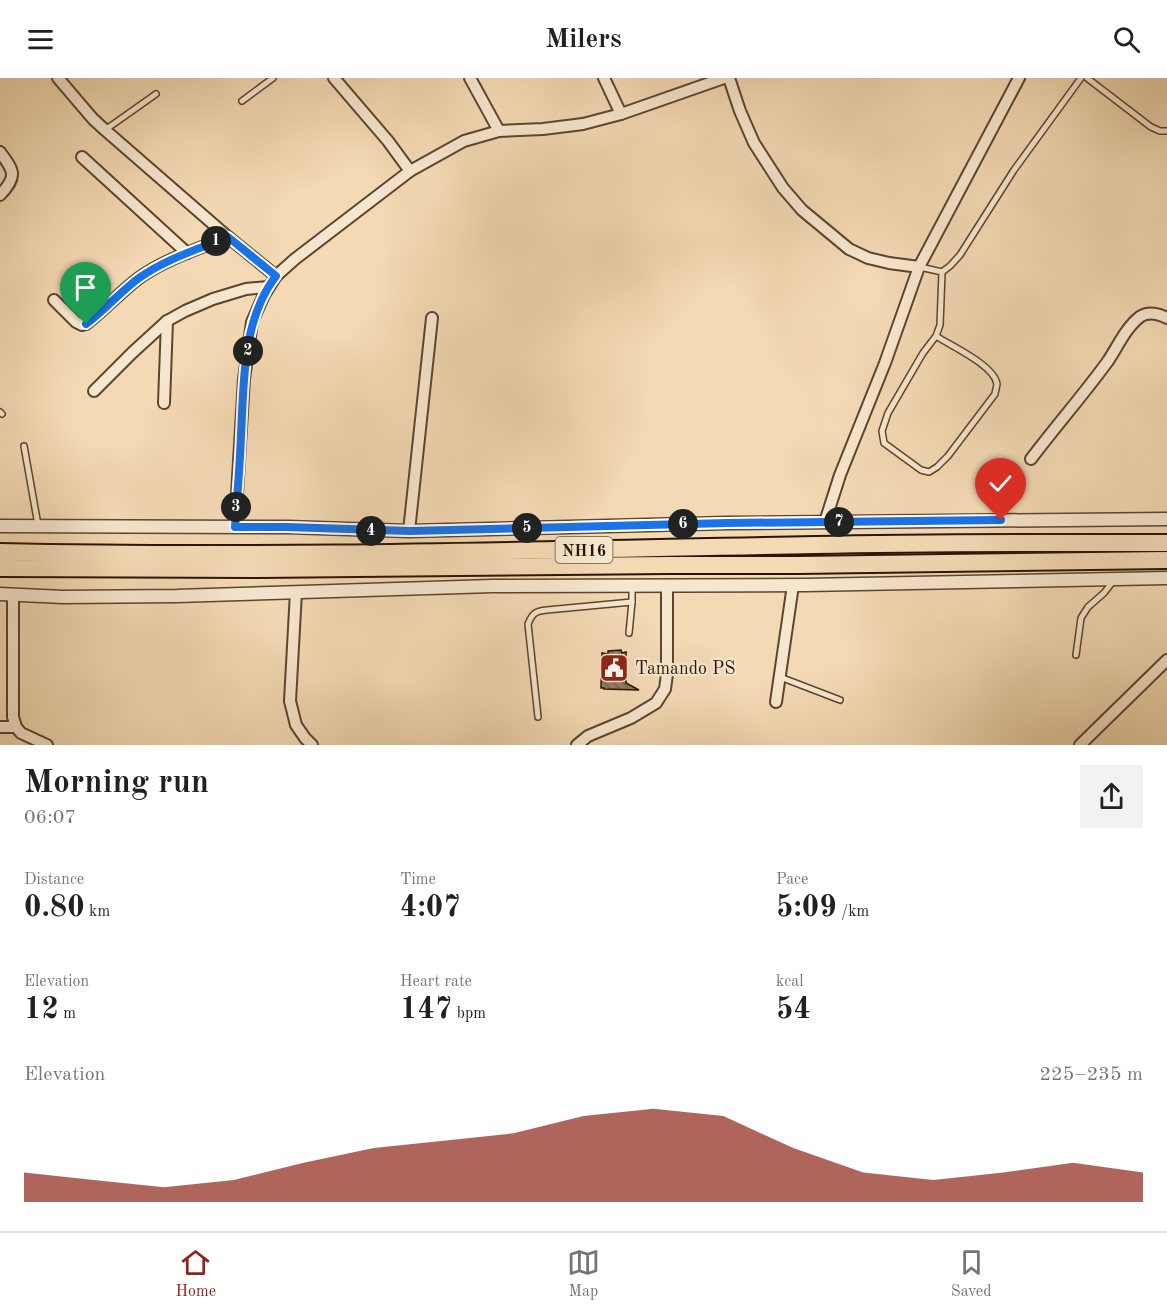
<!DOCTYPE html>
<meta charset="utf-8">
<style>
:root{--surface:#fff;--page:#f2f2f2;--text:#202124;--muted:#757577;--line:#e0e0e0;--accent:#8f2418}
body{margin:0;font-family:"Old Standard TT",serif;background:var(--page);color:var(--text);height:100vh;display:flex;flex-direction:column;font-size:22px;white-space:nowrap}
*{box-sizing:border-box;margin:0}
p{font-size:20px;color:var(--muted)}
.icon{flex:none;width:33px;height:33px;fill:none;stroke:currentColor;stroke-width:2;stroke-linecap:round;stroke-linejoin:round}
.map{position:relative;height:667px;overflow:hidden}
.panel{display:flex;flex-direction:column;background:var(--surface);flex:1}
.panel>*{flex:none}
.pin{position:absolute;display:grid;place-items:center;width:51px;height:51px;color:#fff;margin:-62px -26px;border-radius:50% 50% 50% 0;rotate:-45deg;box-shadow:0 0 6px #0007}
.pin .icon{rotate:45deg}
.km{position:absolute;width:30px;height:30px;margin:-15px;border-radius:50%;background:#222;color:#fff;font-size:16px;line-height:30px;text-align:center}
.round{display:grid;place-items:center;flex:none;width:63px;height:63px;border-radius:0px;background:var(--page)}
.overview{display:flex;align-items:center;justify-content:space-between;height:102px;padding:0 24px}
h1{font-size:33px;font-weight:700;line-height:45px}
.figures{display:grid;grid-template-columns:repeat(3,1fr);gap:9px;height:102px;padding:6px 24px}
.figures div{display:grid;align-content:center}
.figures b{font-size:30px;font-weight:700}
.figures small{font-size:16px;font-weight:400}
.figures p{font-size:16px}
.chart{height:168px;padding:12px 24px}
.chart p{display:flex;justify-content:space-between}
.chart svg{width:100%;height:108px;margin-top:6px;fill:var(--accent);opacity:.7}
header{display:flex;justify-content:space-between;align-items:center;height:78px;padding:0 24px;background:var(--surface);font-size:27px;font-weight:700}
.menu{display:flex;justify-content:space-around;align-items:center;height:84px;border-top:2px solid var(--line);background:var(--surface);font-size:16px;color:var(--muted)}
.menu a{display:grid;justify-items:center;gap:3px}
.menu .on{color:var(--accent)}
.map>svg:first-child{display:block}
</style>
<header><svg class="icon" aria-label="menu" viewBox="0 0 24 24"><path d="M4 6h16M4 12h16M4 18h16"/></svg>Milers<svg class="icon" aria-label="search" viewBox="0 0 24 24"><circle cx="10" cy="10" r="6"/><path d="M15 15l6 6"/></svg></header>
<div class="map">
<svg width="1167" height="667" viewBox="0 0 1167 667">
<defs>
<pattern id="building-back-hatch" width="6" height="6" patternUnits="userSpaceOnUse" patternTransform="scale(1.5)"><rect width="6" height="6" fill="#937a5f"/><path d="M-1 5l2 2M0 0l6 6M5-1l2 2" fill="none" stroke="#78634c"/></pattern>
</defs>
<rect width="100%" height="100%" fill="#f3d9b4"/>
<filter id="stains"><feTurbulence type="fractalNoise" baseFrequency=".00333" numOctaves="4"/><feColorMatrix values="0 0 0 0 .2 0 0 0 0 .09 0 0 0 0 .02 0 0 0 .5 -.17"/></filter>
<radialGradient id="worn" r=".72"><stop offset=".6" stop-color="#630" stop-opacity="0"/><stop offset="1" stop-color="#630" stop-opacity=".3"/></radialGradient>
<polygon fill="url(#building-back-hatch)" stroke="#2a1402" stroke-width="1.5" points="621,572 622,575 626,574 626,605 639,612 604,611 604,610 601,610 602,575 608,576 608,573"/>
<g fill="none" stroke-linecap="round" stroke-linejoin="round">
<g stroke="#5c452e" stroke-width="8">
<g id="service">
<polyline points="1087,0 1151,49 1160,53 1167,53"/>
<polyline points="242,23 273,0"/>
<polyline points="105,52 156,16"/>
<polyline points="920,189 942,194 950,188 960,177 1014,92 1081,0"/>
<path d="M 936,258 C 951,268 994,287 997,306 C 997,308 995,314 995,316 L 948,378 L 937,389 L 929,394 L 921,392 L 884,365 L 882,353 L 888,335 L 923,275 L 936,258 L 940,247 L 942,194"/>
<polyline points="0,334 2,336"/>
<polyline points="24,368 38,447"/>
<polyline points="629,555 632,524 632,508"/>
<polyline points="1076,577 1081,540 1088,529 1104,515 1114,502"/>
<polyline points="780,599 840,622"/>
<path d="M 538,639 L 528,546 C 532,536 535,533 547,532 L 632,524"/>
</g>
</g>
<g stroke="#5c452e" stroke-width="14">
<g id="minor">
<polyline points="58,0 93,41 105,52 228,159 276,198"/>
<polyline points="334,0 388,63 410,93"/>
<polyline points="470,0 499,53"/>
<polyline points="604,0 621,36"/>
<polyline points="729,0 740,33 754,65 783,110 802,132 849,171 868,180 889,185 919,189"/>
<path d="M 0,74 C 14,93 18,98 0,117"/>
<polyline points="82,79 187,175"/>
<path d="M 54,222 L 76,244 L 82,247 L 86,246 C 105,232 120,214 139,200 C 165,181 198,171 228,159"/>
<polyline points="94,313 132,275 167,243 185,233 213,221 246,211 268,209"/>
<polyline points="164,325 167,243"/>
<path d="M 1031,381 C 1056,348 1084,316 1108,283 C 1118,268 1126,249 1141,238 C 1150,233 1159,236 1167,240"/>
<polyline points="825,444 840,397 885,285 919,189 1019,0"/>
<polyline points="235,449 244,301 252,244 264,217 276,198 295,181 410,93 464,63 499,53 543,51 583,46 621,36 724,0"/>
<polyline points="409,453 432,240"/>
<polyline points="296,514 290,623 296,647 305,660 312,667"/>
<polyline points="13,517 13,639 16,649 21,655 47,667"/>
<polyline points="776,624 793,507"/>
<polyline points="0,649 16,649"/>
<polyline points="577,667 588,658 631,640 656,625 665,611 667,596 667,507"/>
<polyline points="1080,667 1167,582"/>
</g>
</g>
<g stroke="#5c452e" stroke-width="15">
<g id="tertiary">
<polyline points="0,448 287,449 409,453 728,445 1167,441"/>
<polyline points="0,516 63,519 177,518 492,508 806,507 1167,500"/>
</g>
</g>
<g stroke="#2a1402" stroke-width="20">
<g id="trunk">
<path d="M 0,474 C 272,480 543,472 815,467 C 932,464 1050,465 1167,465"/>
<polyline points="0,490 258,491 669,487 797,487 1167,482"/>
</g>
</g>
<use href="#service" stroke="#f7e6ce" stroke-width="5"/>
<use href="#minor" stroke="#f7e6ce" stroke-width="10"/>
<use href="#tertiary" stroke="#f7e6ce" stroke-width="12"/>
<use href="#trunk" stroke="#f3d9b4" stroke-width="16"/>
</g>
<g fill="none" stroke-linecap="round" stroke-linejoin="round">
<g stroke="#fff" stroke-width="12">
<path id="route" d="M 86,246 C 105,232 120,214 139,200 C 166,181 198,171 228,159 L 276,198 C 242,242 244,304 241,357 C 240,388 237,419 235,449 L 287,449 L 410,453 L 728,445 L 1001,442"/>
</g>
<use href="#route" stroke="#1a73e8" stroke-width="8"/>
</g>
<defs>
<g id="civic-square" transform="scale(1.5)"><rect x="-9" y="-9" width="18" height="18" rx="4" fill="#8f2418" stroke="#f7e6ce"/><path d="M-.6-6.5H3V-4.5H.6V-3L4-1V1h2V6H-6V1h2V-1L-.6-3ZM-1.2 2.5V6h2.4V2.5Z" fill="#fff"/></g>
</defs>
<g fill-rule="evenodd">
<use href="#civic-square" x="614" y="590"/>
</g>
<g text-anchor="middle" stroke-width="4.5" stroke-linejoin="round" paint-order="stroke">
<rect fill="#f7e6ce" stroke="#68533f" stroke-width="1.5" x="555.5" y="459" width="57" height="26" rx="4.5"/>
<g font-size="16" font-weight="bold" fill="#2a1402">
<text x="584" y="478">NH16</text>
</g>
<g font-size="18" fill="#2a1402" stroke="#f7e6ce" text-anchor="start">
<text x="635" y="596">Tamando PS</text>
</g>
</g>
<rect width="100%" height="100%" filter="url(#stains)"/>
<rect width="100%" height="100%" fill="url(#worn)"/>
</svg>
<div class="pin" style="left:86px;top:246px;background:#1e9e55"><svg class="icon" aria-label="arrive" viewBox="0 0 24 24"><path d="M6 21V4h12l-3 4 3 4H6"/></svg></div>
<div class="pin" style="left:1001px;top:442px;background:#d93025"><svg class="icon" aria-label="check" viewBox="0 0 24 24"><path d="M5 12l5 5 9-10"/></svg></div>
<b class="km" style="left:216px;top:163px">1</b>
<b class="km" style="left:248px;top:273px">2</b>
<b class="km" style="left:236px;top:429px">3</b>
<b class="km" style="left:371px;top:453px">4</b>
<b class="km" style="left:527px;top:450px">5</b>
<b class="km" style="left:683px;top:446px">6</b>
<b class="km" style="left:839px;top:444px">7</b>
</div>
<section class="panel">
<div class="overview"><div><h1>Morning run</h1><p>06:07</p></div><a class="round"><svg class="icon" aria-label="share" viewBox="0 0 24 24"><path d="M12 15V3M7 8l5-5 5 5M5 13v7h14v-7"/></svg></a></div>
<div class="figures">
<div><p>Distance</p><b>0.80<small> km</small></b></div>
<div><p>Time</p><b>4:07</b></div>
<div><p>Pace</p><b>5:09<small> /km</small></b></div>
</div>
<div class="figures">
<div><p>Elevation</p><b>12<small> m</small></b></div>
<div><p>Heart rate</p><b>147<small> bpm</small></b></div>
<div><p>kcal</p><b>54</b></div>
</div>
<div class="chart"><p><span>Elevation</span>225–235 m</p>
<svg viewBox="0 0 160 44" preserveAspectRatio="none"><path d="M0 44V32L10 35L20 38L30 35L40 28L50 22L60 19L70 16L80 9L90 6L100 9L110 22L120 32L130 35L140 32L150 28L160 32V44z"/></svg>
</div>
</section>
<nav class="menu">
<a class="on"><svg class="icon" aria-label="home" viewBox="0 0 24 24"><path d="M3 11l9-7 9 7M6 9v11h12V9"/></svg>Home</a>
<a><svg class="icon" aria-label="map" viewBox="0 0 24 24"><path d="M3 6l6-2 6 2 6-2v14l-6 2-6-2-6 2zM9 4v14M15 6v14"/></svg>Map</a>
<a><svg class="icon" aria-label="saved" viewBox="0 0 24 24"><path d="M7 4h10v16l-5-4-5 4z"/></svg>Saved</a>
</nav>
